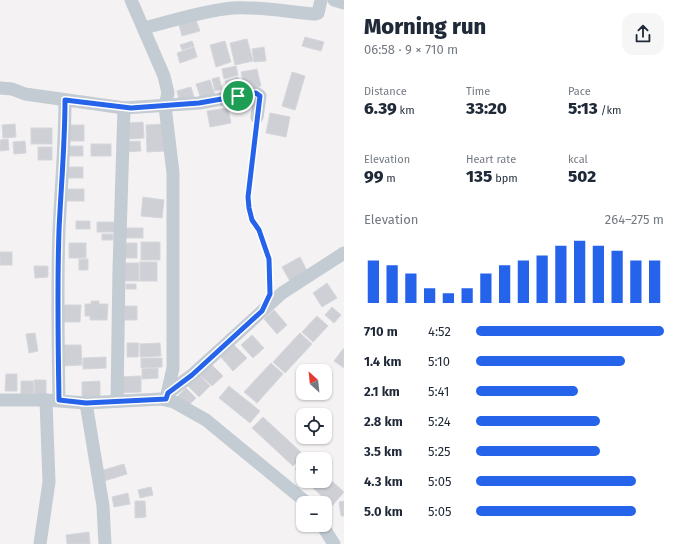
<!DOCTYPE html>
<meta charset="utf-8">
<style>
:root{--surface:#fff;--page:#f6f6f7;--text:#1f2937;--muted:#747a83;--accent:#2563eb}
body{margin:0;font-family:"Fira Sans",sans-serif;background:var(--page);color:var(--text);height:100vh;display:flex;flex-direction:column;font-size:15px;white-space:nowrap}
*{box-sizing:border-box;margin:0}
p{font-size:13px;color:var(--muted)}
.icon{flex:none;width:22px;height:22px;fill:none;stroke:currentColor;stroke-width:2;stroke-linecap:round;stroke-linejoin:round}
.map{position:relative;flex:1;overflow:hidden}
.drawer{display:flex;flex-direction:column;background:var(--surface);width:340px}
.drawer>*{flex:none}
.needle{width:26px;rotate:333deg}
.tools{position:absolute;left:296px;top:364px;display:grid;gap:8px}
.tools a{display:grid;place-items:center;width:36px;height:36px;border-radius:8px;background:var(--surface);box-shadow:0 1px 3px #0004;font-size:20px}
.pin{position:absolute;display:grid;place-items:center;width:34px;height:34px;color:#fff;margin:-17px;border:2px solid #fff;border-radius:50%;box-shadow:0 1px 4px #0007}
.round{display:grid;place-items:center;flex:none;width:42px;height:42px;border-radius:12px;background:var(--page)}
.summary{display:flex;align-items:center;justify-content:space-between;height:68px;padding:0 20px}
h1{font-size:22px;font-weight:800;line-height:30px}
.figures{display:grid;grid-template-columns:repeat(3,1fr);gap:6px;height:68px;padding:4px 20px}
.figures div{display:grid;align-content:center}
.figures b{font-size:17px;font-weight:800}
.figures small{font-size:11px;font-weight:400}
.figures p{font-size:11px}
.chart{height:112px;padding:8px 20px}
.chart p{display:flex;justify-content:space-between}
.chart svg{width:100%;height:72px;margin-top:4px;stroke:var(--accent);stroke-width:6}
ul{padding:0 20px;list-style:none;font-size:13px}
li{display:grid;grid-template-columns:64px 48px 1fr;align-items:center;height:30px}
li i{height:10px;border-radius:5px;background:var(--accent)}
main{display:flex;flex:1;min-height:0}
.map>svg:first-child{display:block}
</style>
<main>
<div class="map">
<svg width="344" height="544" viewBox="0 0 344 544">
<rect width="100%" height="100%" fill="#f4f2f2"/>
<g fill="#ced0d6" stroke="#d6d7dd">
<polygon points="196,20 200,31 182,36 179,25"/>
<polygon points="305,37 324,42 321,51 302,46"/>
<polygon points="247,39 253,61 235,65 230,43"/>
<polygon points="192,41 194,46 182,50 180,45"/>
<polygon points="225,41 231,62 216,67 210,45"/>
<polygon points="194,47 197,57 180,63 177,53"/>
<polygon points="264,47 266,61 254,62 252,49"/>
<polygon points="236,66 238,75 224,79 222,69"/>
<polygon points="257,69 261,86 245,90 241,72"/>
<polygon points="292,72 305,76 295,110 282,106"/>
<polygon points="219,77 222,89 215,91 212,79"/>
<polygon points="238,77 242,92 229,96 225,81"/>
<polygon points="210,80 215,95 201,99 196,84"/>
<polygon points="191,87 195,100 180,104 177,91"/>
<polygon points="228,108 231,123 210,127 207,111"/>
<polygon points="270,113 290,117 286,137 266,133"/>
<polygon points="143,122 144,138 129,139 128,123"/>
<polygon points="15,124 16,137 3,138 2,125"/>
<polygon points="164,124 165,151 147,152 146,125"/>
<rect x="67" y="125" width="17" height="16"/>
<rect x="31" y="128" width="21" height="16"/>
<polygon points="8,139 9,150 0,151 0,140"/>
<polygon points="25,141 26,153 14,154 13,142"/>
<polygon points="140,141 141,151 126,152 125,142"/>
<rect x="91" y="144" width="20" height="12"/>
<polygon points="66,146 83,146 83,156 67,156"/>
<rect x="38" y="147" width="14" height="13"/>
<rect x="66" y="167" width="17" height="11"/>
<rect x="64" y="189" width="20" height="12"/>
<polygon points="143,197 164,200 162,218 141,216"/>
<rect x="76" y="221" width="14" height="8"/>
<rect x="97" y="222" width="19" height="10"/>
<rect x="125" y="228" width="18" height="10"/>
<rect x="102" y="234" width="11" height="6"/>
<rect x="141" y="242" width="19" height="18"/>
<rect x="69" y="243" width="17" height="15"/>
<rect x="120" y="243" width="17" height="15"/>
<rect x="0" y="252" width="12" height="13"/>
<polygon points="300,257 308,273 291,283 282,267"/>
<rect x="79" y="259" width="9" height="11"/>
<rect x="140" y="262" width="17" height="19"/>
<rect x="120" y="263" width="19" height="18"/>
<polygon points="34,266 48,266 48,277 35,278"/>
<polygon points="327,283 337,298 322,307 313,293"/>
<rect x="126" y="284" width="10" height="5"/>
<polygon points="91,301 99,301 99,304 108,304 107,320 90,320 90,316 85,316 85,304 91,304"/>
<polygon points="63,305 81,305 80,322 63,322"/>
<polygon points="120,306 137,306 137,320 119,320"/>
<polygon points="332,307 341,315 334,323 325,315"/>
<polygon points="274,310 287,325 277,334 264,319"/>
<polygon points="317,316 328,326 313,342 302,332"/>
<polygon points="35,333 38,351 29,353 26,334"/>
<polygon points="300,333 312,344 285,373 273,362"/>
<polygon points="252,335 264,348 253,358 241,345"/>
<polygon points="127,343 139,343 138,357 127,357"/>
<polygon points="160,343 161,356 140,357 140,344"/>
<polygon points="233,344 247,358 233,371 220,356"/>
<polygon points="60,345 81,345 82,365 60,366"/>
<polygon points="343,349 344,349 344,368 334,361"/>
<polygon points="106,357 106,368 83,369 83,358"/>
<polygon points="141,358 162,358 162,367 141,368"/>
<polygon points="271,363 283,374 257,403 244,392"/>
<polygon points="211,364 223,376 212,386 200,375"/>
<polygon points="158,368 158,378 142,379 142,369"/>
<polygon points="6,374 17,374 17,391 5,391"/>
<polygon points="198,374 210,386 199,397 187,385"/>
<polygon points="141,376 141,392 119,393 118,377"/>
<polygon points="34,380 46,380 46,394 35,395"/>
<polygon points="21,381 33,381 34,393 21,394"/>
<polygon points="100,381 100,396 82,397 82,382"/>
<polygon points="229,386 260,411 250,423 219,398"/>
<polygon points="186,388 196,398 187,407 177,397"/>
<polygon points="263,417 304,455 293,466 252,428"/>
<polygon points="303,462 303,477 295,469"/>
<polygon points="124,464 127,474 101,482 97,472"/>
<polygon points="325,475 344,492 332,506 311,486 316,481 325,481"/>
<polygon points="151,487 153,495 140,498 138,490"/>
<polygon points="128,493 130,504 114,507 112,497"/>
<polygon points="135,501 145,501 146,517 135,518"/>
<polygon points="344,501 344,516 341,516 339,502"/>
<polygon points="89,532 90,544 67,544 66,535"/>
</g>
<g fill="none" stroke-linecap="round" stroke-linejoin="round">
<polyline stroke="#7bcda7" stroke-width="1.5" stroke-dasharray="3 2" stroke-linecap="butt" points="256,127 248,197 249,208 253,220 259,230 269,259 270,289"/>
<g stroke="#c3cbd3" stroke-width="13">
<polyline points="131,0 164,76 168,93 165,106 173,173 173,368 166,399"/>
<polyline points="334,0 344,3"/>
<path d="M 144,28 C 173,21 202,11 232,8 C 259,6 288,12 315,14 L 318,13 L 321,0"/>
<polyline points="0,88 12,89 25,94 124,108 199,103 256,93 260,96 257,117"/>
<polyline points="168,393 192,375 282,293 344,253"/>
<polyline points="0,400 46,400 86,403 161,399 174,402 206,420 307,503"/>
<path d="M 59,400 C 58,344 57,287 59,230 C 61,187 65,144 65,100"/>
<polyline points="117,401 119,269 124,108"/>
<polyline points="86,403 103,506 105,544"/>
<polyline points="322,525 334,544"/>
<polyline points="40,544 49,482 46,400"/>
</g>
</g>
<g fill="none" stroke-linecap="round" stroke-linejoin="round">
<g stroke="#fff" stroke-width="8">
<path id="route" d="M 256,93 L 260,96 L 248,197 L 249,208 L 252,220 L 259,230 L 269,259 L 270,294 L 262,311 L 192,375 L 168,393 L 166,399 L 86,403 L 59,400 C 58,344 57,287 59,230 C 61,187 65,144 65,100 L 131,108 L 199,103 Z"/>
</g>
<use href="#route" stroke="#2563eb" stroke-width="5"/>
</g>
</svg>
<div class="tools">
<a><svg class="needle" viewBox="-14 -14 28 28"><path d="M0-13l5 13h-10z" fill="#e53935"/><path d="M0 13l5-13h-10z" fill="#747a83"/></svg></a>
<a><svg class="icon" aria-label="locate" viewBox="0 0 24 24"><circle cx="12" cy="12" r="6"/><path d="M12 2v4M12 18v4M2 12h4M18 12h4"/></svg></a>
<a>+</a>
<a>−</a>
</div>
<div class="pin" style="left:238px;top:96px;background:#1e9e55"><svg class="icon" aria-label="arrive" viewBox="0 0 24 24"><path d="M6 21V4h12l-3 4 3 4H6"/></svg></div>
</div>
<section class="drawer">
<div class="summary"><div><h1>Morning run</h1><p>06:58 · 9 × 710 m</p></div><a class="round"><svg class="icon" aria-label="share" viewBox="0 0 24 24"><path d="M12 15V3M7 8l5-5 5 5M5 13v7h14v-7"/></svg></a></div>
<div class="figures">
<div><p>Distance</p><b>6.39<small> km</small></b></div>
<div><p>Time</p><b>33:20</b></div>
<div><p>Pace</p><b>5:13<small> /km</small></b></div>
</div>
<div class="figures">
<div><p>Elevation</p><b>99<small> m</small></b></div>
<div><p>Heart rate</p><b>135<small> bpm</small></b></div>
<div><p>kcal</p><b>502</b></div>
</div>
<div class="chart"><p><span>Elevation</span>264–275 m</p>
<svg viewBox="0 0 160 44" preserveAspectRatio="none"><path d="M5 44V18M15 44V21M25 44V26M35 44V35M45 44V38M55 44V35M65 44V26M75 44V21M85 44V18M95 44V15M105 44V9M115 44V6M125 44V9M135 44V12M145 44V18M155 44V18"/></svg>
</div>
<ul>
<li><b>710 m</b>4:52<i style="width:100%"></i></li>
<li><b>1.4 km</b>5:10<i style="width:79%"></i></li>
<li><b>2.1 km</b>5:41<i style="width:54%"></i></li>
<li><b>2.8 km</b>5:24<i style="width:66%"></i></li>
<li><b>3.5 km</b>5:25<i style="width:66%"></i></li>
<li><b>4.3 km</b>5:05<i style="width:85%"></i></li>
<li><b>5.0 km</b>5:05<i style="width:85%"></i></li>
</ul>
</section>
</main>
